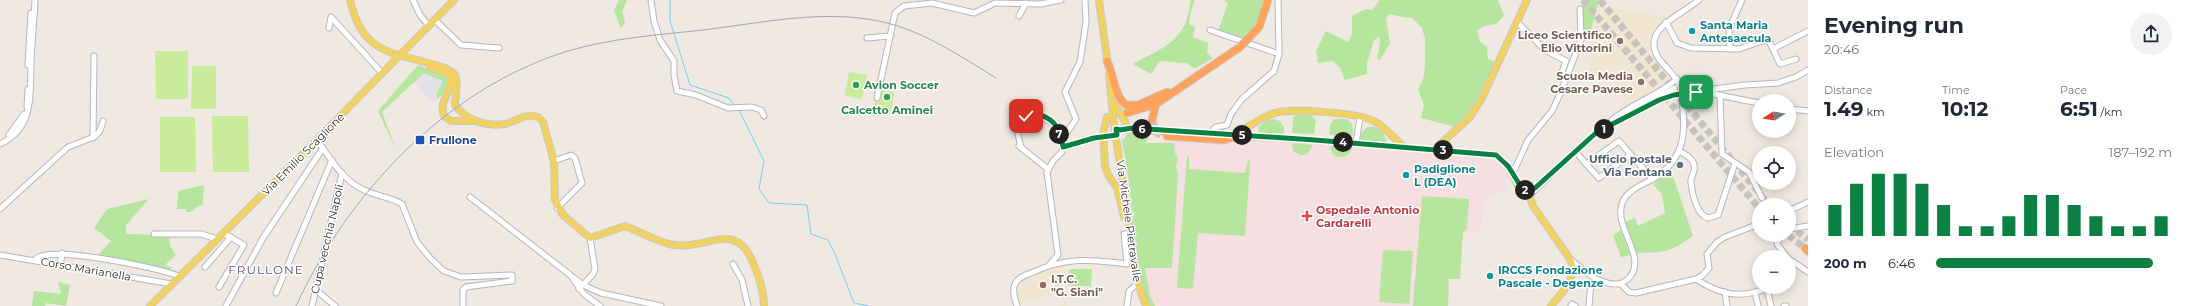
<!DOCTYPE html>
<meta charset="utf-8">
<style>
:root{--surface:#fff;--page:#f2f2f3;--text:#1f2937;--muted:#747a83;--accent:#0b8043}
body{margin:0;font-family:Montserrat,sans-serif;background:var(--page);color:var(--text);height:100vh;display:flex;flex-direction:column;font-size:15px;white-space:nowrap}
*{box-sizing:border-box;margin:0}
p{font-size:13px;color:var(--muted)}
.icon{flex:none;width:22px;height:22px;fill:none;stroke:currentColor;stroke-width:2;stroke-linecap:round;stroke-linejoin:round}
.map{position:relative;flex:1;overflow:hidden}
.details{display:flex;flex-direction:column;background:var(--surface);width:380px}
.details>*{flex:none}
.needle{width:26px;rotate:258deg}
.buttons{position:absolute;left:1752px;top:94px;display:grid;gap:8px}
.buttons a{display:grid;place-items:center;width:44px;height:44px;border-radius:50%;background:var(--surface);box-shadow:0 2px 10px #0003;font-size:20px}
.pin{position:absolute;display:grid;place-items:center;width:34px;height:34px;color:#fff;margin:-17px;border-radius:8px;box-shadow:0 2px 6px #0006}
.km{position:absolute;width:20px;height:20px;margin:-10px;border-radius:50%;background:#222;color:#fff;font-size:11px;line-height:20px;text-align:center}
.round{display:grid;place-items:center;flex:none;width:42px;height:42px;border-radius:21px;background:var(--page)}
.summary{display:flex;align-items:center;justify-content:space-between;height:68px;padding:0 16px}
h1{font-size:22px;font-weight:700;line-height:30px}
.metrics{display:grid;grid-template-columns:repeat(3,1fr);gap:6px;height:68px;padding:4px 16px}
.metrics div{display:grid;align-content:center}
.metrics b{font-size:20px;font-weight:700}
.metrics small{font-size:11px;font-weight:400}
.metrics p{font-size:11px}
.chart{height:112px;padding:8px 16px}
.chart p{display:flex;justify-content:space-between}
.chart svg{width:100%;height:72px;margin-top:4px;stroke:var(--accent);stroke-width:6}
ul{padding:0 16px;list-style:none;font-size:13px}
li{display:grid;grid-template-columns:64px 48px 1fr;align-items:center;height:30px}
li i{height:10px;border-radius:5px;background:var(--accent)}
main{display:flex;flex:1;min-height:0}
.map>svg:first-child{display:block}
</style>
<main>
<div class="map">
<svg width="1808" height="306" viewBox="0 0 1808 306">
<rect width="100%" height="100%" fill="#efe9e1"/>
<polygon fill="#e3e1e8" points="424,73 443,81 436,95 438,99 432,103 414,82"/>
<g fill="#f0e6d1">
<polygon points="1600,6 1663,16 1665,18 1652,29 1649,45 1650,55 1614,72 1605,73 1598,77 1589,74 1592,60 1586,57"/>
<polygon points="1651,57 1666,73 1668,76 1668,84 1626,106 1611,77"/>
<polygon points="1066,264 1066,306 1062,306 1062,298 1057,294 1024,302 1017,299 1016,288 1020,289 1023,280 1050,265"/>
</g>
<polygon fill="#f5dfe0" points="1163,132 1490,158 1502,164 1511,178 1505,181 1508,187 1484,200 1480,233 1463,232 1460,279 1449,279 1448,306 1149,306 1141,282 1138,260 1162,147"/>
<g fill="#b6e59e">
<polygon points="619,0 627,0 622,12 625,22 621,29 614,10"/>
<path d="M 1191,0 L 1195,0 L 1191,11 L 1189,24 L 1195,27 L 1193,37 L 1208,43 L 1207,53 L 1213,58 L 1195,69 L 1186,63 L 1160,61 L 1151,74 L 1133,64 C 1155,51 1178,45 1187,19 C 1189,13 1189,6 1191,0 Z"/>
<polygon points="1224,0 1265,0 1253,29 1243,40 1218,31 1228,3"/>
<polygon points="1380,0 1498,0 1504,16 1496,24 1484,26 1477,30 1480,42 1487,47 1488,59 1496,62 1482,98 1456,127 1421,118 1424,105 1418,89 1423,79 1425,68 1425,39 1422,28 1411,17 1406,18 1390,14 1386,18 1390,43 1380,60 1377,59 1380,42 1379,37 1374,40 1367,63 1367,74 1345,80 1340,68 1333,61 1318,63 1316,51 1326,31 1348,42 1352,34 1352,16 1366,9 1372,10"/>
<polygon points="1582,0 1599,0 1589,38 1584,36"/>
<polygon points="418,65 444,75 448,80 444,92 438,99 436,95 443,81 424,73 382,112 396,150 378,111"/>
<polygon points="1299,114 1311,115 1316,120 1314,134 1292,133 1293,117"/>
<polygon points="1273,119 1280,121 1284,128 1284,135 1258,133 1259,127 1265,121"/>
<polygon points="1334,119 1346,119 1352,124 1353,136 1329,135 1330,125"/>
<polygon points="1368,127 1375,127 1383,131 1387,143 1359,140 1362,132"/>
<path d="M 1132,129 L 1150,132 L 1146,143 L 1174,143 L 1175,153 L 1178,159 L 1176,165 L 1178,176 L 1172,268 L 1145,268 L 1150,296 L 1155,306 L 1149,306 C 1137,286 1138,257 1135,234 C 1131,203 1128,172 1122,141 Z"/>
<polygon points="1292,143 1313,145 1307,154 1301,155 1293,151"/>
<path d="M 1330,146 L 1352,148 C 1349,157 1342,159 1333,155 Z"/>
<polygon points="1187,156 1189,157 1189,169 1245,173 1248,160 1250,161 1250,165 1245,236 1198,233 1193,289 1178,288 1177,285"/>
<path d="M 1671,170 L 1693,236 C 1682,243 1670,252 1657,252 C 1650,253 1645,252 1637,253 L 1625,222 L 1635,218 L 1638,226 L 1665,213 L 1662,194 L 1653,184 Z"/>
<polygon points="204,185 203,204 195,208 194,212 193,209 191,212 186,212 186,209 177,209 178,191"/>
<polygon points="1422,196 1469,199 1467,229 1463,232 1460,279 1449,279 1448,306 1413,306"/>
<polygon points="149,199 126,225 126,234 169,235 170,246 176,255 165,265 173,268 170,269 171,273 95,258 111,241 94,228 107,209"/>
<polygon points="1621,230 1630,255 1621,257 1613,235"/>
<polygon points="1383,250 1413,251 1409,304 1379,302"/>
<polygon points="1069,269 1092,269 1091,286 1069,286"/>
<polygon points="58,282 70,285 66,306 46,303 45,306 32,306 34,291 61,294"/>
</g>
<g fill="#c9ec9a">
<polygon points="155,51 188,51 188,99 156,99"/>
<polygon points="192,66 216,66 216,109 191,109"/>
<polygon points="849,72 867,75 862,99 845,96"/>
<polygon points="881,90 895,93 890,114 874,111 875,101 890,103 879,101"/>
<polygon points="212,116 248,116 249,172 213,172"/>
<polygon points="160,117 195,117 196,172 160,172"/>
</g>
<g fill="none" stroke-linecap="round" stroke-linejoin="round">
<g stroke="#75cff0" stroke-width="1">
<polyline points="670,0 670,21 690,85 729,98 735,106"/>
<polyline points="739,110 764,161 759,189 769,203 807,205 811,234 828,240 835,254 854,303 869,306"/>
</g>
<g stroke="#c8c4bd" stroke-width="7" stroke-dasharray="7 3.5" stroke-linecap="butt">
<polyline points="1583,0 1759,208"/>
<polyline points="1600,0 1769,205"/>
<polyline points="1152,120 1158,134 1167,136"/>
<polyline points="1789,224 1808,240"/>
<polyline points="1788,235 1805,248"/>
</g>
<g stroke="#b4b7c1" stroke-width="7">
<g id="minor">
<polyline points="413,0 420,15 429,26"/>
<polyline points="651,0 654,21 660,40 674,61 674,75 677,91 696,95 728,108 752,107 761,110 764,116"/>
<polyline points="1019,16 1026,3"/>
<polyline points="435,20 461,45 499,48"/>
<polyline points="1517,22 1545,50 1566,61 1562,72 1566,77"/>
<polyline points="1666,22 1677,43 1691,48 1739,49 1768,39 1780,64 1796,59"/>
<polyline points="329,28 331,17 382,73"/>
<polyline points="1210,30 1279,54"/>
<polyline points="867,38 890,36"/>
<polyline points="1730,49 1729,29 1742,0"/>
<polyline points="1773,49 1808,31"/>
<polyline points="28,65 31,13"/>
<path d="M 1680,86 C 1675,75 1666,68 1659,59 C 1639,29 1682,15 1699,0"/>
<polyline points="1707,90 1745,85 1778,83 1796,77 1808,70"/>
<polyline points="1713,94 1759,103"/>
<polyline points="1720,95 1722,154 1749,172 1762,198"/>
<polyline points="877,98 895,13 904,6 932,3 974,13 995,3 1040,4 1061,0"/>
<polyline points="1660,99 1686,92 1699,92"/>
<polyline points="27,107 28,89"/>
<polyline points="1789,109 1808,111"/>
<path d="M 1612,120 C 1632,103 1658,96 1677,79"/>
<polyline points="1211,132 1216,127 1227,125 1231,114 1242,99 1274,71 1279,54 1278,0"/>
<polyline points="9,135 24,114"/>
<polyline points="93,138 94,56"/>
<path d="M 317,140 C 330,158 343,181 364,190 C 376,196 391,197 402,204 L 417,242 L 431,259 L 444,271 L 461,277 L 512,275 L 512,281 L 466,287 L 463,290 L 463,306"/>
<polyline points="1356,143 1360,117"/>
<path d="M 0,144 C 35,128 30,93 31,61 C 32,41 34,20 35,0"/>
<polyline points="1019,146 1048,169"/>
<polyline points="1021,147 1017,130 1027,115 1036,113 1055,125 1062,142"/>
<polyline points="1063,147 1094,138"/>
<polyline points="1575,151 1586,164 1619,141 1652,179"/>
<path d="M 1679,151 C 1689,156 1698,162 1693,174 C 1692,177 1690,180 1691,183 C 1692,194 1697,215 1708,218 L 1718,215 L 1735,163"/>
<polyline points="554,161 571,155 575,158 582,183 557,208"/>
<polyline points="1586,164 1599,178 1630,155"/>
<polyline points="1513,173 1528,140 1552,111 1560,94 1581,40 1580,9"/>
<polyline points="1531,194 1575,151 1597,132 1623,116 1675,88 1707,90 1715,94"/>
<polyline points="470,197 583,285 601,293 661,306"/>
<polyline points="0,209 68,147 94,137 100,131 103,121"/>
<polyline points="1789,211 1808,202"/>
<polyline points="1789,229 1808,226"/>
<polyline points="154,234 201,234 217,239"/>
<polyline points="1781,235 1777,244 1787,257"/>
<polyline points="0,255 172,284"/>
<path d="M 1570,259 C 1583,270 1599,285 1617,284 C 1621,284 1624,282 1628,279 C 1650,257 1611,227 1623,201 C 1628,191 1639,186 1649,181 C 1683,163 1687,136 1682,101"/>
<polyline points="1789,259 1808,272"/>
<path d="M 35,260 C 43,243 158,268 176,275"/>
<polyline points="733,264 742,280 748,306"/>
<polyline points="1050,264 1058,255 1047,172 1053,161 1062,152 1063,138 1076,119 1065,92 1080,62 1086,22 1085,0"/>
<polyline points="60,266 62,253"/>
<polyline points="205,267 231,237"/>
<polyline points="573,279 584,294 600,306"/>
<path d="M 1696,279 C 1714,291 1735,298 1755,292"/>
<polyline points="1621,284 1629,292 1636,293 1696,279 1702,276 1709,268 1707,254 1717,242 1725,237 1759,224"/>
<polyline points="219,287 244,245 223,233"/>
<polyline points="579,289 593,274 595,269 590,238"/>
<polyline points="316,290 335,306"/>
<polyline points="1725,292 1727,306"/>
<polyline points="276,293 332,160"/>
<polyline points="226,306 263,238 323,148"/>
<polyline points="312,306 342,173"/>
<path d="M 1017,306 C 1015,298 1011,290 1016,282 C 1019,277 1026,275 1031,273 C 1065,257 1091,259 1127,264 L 1124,234 L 1131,233"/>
<polyline points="1127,306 1129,291 1138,283"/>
<polyline points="1571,306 1572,304 1575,306"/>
<polyline points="1589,306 1591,283 1600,281"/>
<polyline points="1758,306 1755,292 1767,289 1771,306"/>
<polyline points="1784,306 1786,306"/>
</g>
</g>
<g stroke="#c9c9c9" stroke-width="8">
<g id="major">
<path d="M 350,0 C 363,56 392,51 439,66 C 444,68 452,70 455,75 C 459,82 455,97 455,105 C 466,120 486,127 505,124 C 517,121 525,113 538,117 L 543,122 L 551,150 L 554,163 L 555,200 L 563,215 L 590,238 L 625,226 C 641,232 657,242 674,245 C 710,250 736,218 754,265 C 760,279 764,291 764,306"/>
<polyline points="1099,0 1108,66"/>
<path d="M 431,67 C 436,70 445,71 449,75 C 459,85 435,102 445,117 L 451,121 L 474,121"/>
<polyline points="1109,75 1114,125 1138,284 1146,306"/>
<polyline points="1114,103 1126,123"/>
<polyline points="1107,117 1103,134 1105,166 1108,175 1117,188 1124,217"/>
<polyline points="1116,129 1315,140 1496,155 1508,166 1522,193"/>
<path d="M 1234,133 C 1249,129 1259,117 1275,113 C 1292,108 1359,113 1374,121 C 1386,127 1394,139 1404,147"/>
<polyline points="1434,150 1470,117 1482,98 1527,0"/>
<polyline points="1523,190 1529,190 1530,197"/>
<path d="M 1530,197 L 1533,206 L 1570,259 C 1579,278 1562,292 1551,306"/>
<polyline points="150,306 303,154 454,0"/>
</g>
</g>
<g stroke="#c9c9c9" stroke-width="9">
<g id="highway">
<polyline points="1259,27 1268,0"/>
<path d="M 1107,61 C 1114,75 1114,96 1126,105 L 1138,105 L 1167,92"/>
<polyline points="1127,113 1156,104 1240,47"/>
<polyline points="1152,120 1156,104"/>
<polyline points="1167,136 1224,140 1240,135"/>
<polyline points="1805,248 1808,251"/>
</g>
</g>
<use href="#minor" stroke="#fff" stroke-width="5"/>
<use href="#major" stroke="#f2d163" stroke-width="6"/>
<use href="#highway" stroke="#ffa35c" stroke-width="7"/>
<path stroke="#a3a6b8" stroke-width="1" d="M 296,306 C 348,193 447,88 568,51 C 612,38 658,35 703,30 C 771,22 843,4 909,30 C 940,42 968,61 996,78"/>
<g stroke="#b4b7c1" stroke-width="7" stroke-linecap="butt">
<g id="minor-bridge">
<polyline points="1680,86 1682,101"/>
<polyline points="1094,138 1109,136"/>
</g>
</g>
<g stroke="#c9c9c9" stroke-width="9" stroke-linecap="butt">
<polyline id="highway-bridge" points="1240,47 1259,27"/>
</g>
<use href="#minor-bridge" stroke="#fff" stroke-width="5"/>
<use href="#highway-bridge" stroke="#ffa35c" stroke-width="7"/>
</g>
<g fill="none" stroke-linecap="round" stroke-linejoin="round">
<g stroke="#fff" stroke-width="8">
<path id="route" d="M 1026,116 C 1033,109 1051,118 1056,126 C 1060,132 1062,140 1063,147 L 1094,138 L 1117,135 L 1116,129 L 1120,130 L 1132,128 L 1315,140 L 1496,155 L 1508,166 L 1523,190 L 1535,188 L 1597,132 L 1659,100 L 1674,95 L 1696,92"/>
</g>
<use href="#route" stroke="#0b8043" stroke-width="5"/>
</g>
<g fill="#0f9aa8" stroke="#fff" stroke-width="1.5">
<circle cx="1692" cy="31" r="4"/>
<circle cx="1406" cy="175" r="4"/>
<circle cx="1490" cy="276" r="4"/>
</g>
<g fill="#8d6e63" stroke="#fff" stroke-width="1.5">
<circle cx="1620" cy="41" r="4"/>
<circle cx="1641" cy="82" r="4"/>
<circle cx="1043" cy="285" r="4"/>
</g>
<g fill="#2e9e5b" stroke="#fff" stroke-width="1.5">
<circle cx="856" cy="85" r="4"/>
<circle cx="887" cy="97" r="4"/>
</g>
<rect fill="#1a4fb4" stroke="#fff" stroke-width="1.5" x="415" y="135" width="10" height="10" rx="2"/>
<circle fill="#5c6f8a" stroke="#fff" stroke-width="1.5" cx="1680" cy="165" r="4"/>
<path fill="#e0444e" stroke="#fff" stroke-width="1.5" d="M1305 210h4v4h4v4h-4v4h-4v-4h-4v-4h4z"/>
<g text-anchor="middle" stroke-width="3" stroke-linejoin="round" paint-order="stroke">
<g font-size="11" font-weight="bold" fill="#0d838f" stroke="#fff" text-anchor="start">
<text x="1700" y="29">Santa Maria<tspan x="1700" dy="13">Antesaecula</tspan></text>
<text x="1414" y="173">Padiglione<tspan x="1414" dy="13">L (DEA)</tspan></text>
<text x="1498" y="274">IRCCS Fondazione<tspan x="1498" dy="13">Pascale - Degenze</tspan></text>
</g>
<g font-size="11" font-weight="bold" fill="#785e54" stroke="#fff" text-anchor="end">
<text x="1612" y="39">Liceo Scientifico<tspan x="1612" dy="13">Elio Vittorini</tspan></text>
<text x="1633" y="80">Scuola Media<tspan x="1633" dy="13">Cesare Pavese</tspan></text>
<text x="1051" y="283" text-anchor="start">I.T.C.<tspan x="1051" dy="13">"G. Siani"</tspan></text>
</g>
<g font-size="11" font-weight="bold" fill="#27864d" stroke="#fff" text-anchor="start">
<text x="864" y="89">Avion Soccer</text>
<text x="887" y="114" text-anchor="middle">Calcetto Aminei</text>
</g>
<g font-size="11" font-weight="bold" fill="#164399" stroke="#fff" text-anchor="start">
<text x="429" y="144">Frullone</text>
</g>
<g font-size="11" fill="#2e2e2e" stroke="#fff">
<text transform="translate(303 154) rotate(-45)" y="4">Via Emilio Scaglione</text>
<text transform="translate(1129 221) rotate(82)" y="4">Via Michele Pietravalle</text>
<text transform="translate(327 239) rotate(-77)" y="4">Cupa vecchia Napoli</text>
<text transform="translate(86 269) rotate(10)" y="4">Corso Marianella</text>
</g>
<g font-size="11" font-weight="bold" fill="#4e5e75" stroke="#fff" text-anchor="end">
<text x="1672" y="163">Ufficio postale<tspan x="1672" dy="13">Via Fontana</tspan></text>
</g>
<g font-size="11" font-weight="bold" fill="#be3a42" stroke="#fff" text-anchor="start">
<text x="1316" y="214">Ospedale Antonio<tspan x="1316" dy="13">Cardarelli</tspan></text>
</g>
<g font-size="12" letter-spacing="1" fill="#4d5680" stroke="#fff">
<text x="266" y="274">FRULLONE</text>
</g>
</g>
</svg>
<div class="buttons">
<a><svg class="needle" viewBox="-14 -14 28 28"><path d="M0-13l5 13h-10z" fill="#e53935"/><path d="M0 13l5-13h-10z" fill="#747a83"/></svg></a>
<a><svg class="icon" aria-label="locate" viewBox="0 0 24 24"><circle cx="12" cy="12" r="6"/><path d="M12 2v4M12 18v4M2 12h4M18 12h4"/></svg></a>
<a>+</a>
<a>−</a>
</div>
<div class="pin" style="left:1696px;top:92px;background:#1e9e55"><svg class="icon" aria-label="arrive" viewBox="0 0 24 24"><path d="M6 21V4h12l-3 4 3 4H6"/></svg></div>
<div class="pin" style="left:1026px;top:116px;background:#d93025"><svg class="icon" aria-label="check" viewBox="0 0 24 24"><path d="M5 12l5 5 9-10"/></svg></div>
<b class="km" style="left:1604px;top:129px">1</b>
<b class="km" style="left:1525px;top:190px">2</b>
<b class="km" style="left:1443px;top:150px">3</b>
<b class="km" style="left:1343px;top:142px">4</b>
<b class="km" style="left:1242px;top:135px">5</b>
<b class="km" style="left:1142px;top:129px">6</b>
<b class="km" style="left:1059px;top:134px">7</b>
</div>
<section class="details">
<div class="summary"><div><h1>Evening run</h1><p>20:46</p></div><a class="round"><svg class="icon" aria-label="share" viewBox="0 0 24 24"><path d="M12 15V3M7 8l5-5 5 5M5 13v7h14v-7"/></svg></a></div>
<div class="metrics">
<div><p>Distance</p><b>1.49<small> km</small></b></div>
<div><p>Time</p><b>10:12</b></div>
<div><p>Pace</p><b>6:51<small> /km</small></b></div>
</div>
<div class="chart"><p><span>Elevation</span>187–192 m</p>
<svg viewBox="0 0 160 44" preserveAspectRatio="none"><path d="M5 44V25M15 44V12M25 44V6M35 44V6M45 44V12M55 44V25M65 44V38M75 44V38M85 44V32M95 44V19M105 44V19M115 44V25M125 44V32M135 44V38M145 44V38M155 44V32"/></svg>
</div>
<ul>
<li><b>200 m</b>6:46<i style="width:92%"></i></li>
</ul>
</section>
</main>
